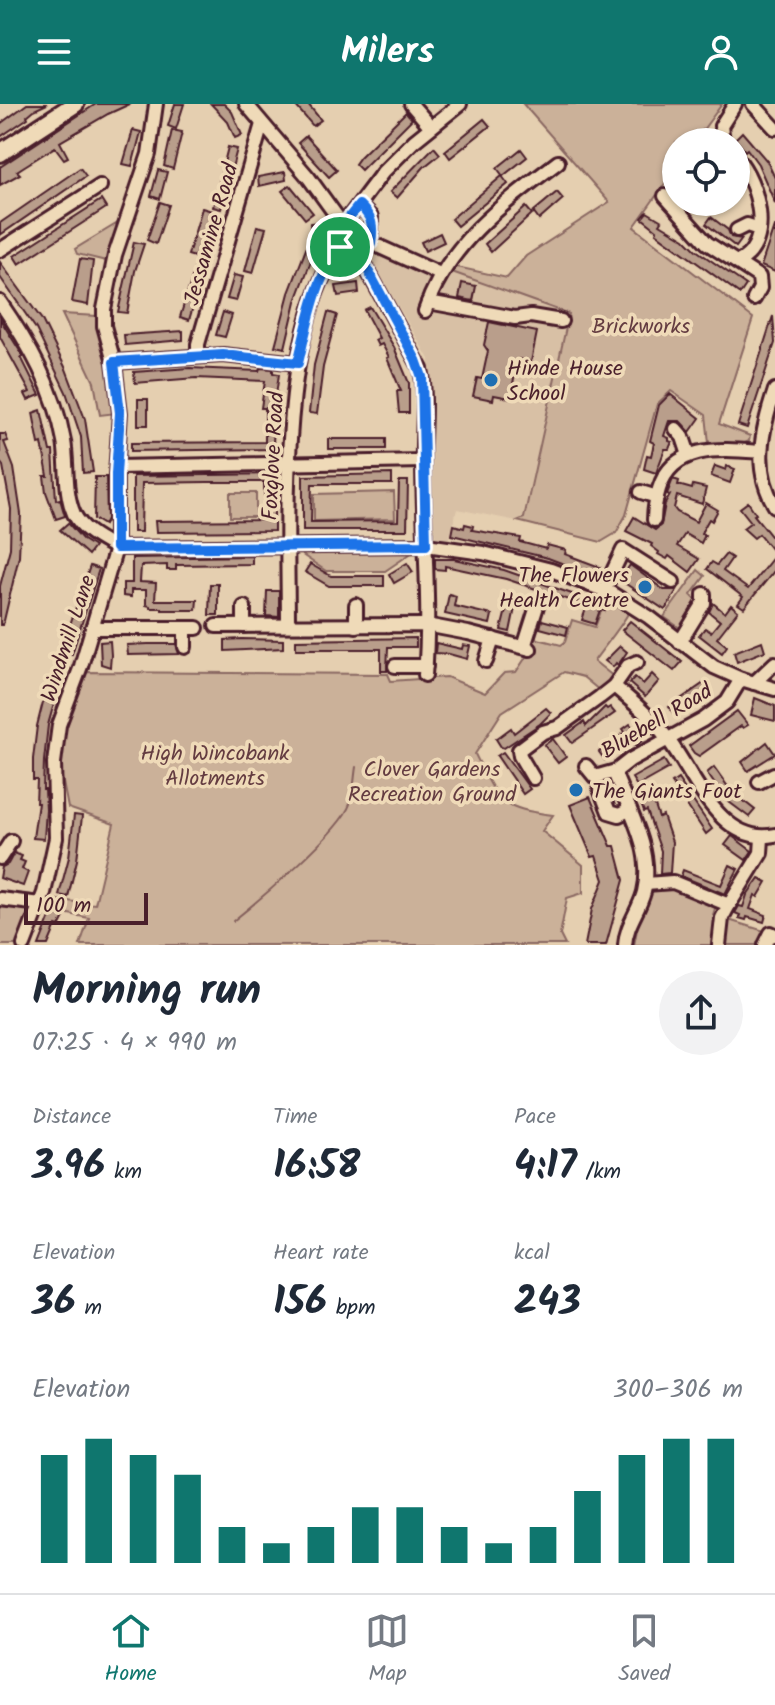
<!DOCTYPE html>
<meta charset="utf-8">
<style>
:root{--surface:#fff;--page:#f2f2f3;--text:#1f2937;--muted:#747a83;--line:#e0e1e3;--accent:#0f766e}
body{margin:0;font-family:Kalam,sans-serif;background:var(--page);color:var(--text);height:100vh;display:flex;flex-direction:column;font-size:30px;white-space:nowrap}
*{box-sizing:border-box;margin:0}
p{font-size:26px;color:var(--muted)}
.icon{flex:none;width:44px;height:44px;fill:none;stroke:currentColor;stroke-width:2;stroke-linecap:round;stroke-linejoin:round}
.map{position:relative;height:841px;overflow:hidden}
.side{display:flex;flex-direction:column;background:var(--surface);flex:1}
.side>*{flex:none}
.buttons{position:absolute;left:662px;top:24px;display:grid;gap:16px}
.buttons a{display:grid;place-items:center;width:88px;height:88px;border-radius:50%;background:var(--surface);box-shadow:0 2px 6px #0004;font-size:40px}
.scale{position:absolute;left:24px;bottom:20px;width:124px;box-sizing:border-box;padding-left:8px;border:4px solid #4a1f2b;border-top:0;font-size:22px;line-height:28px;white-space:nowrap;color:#4a1f2b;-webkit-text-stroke:6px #efdab8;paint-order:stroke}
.pin{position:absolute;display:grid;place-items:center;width:68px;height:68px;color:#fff;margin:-34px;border:4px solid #fff;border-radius:50%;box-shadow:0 2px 8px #0007}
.round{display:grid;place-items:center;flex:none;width:84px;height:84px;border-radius:42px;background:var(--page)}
.summary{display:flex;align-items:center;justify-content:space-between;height:136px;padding:0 32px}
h1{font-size:44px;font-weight:700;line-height:60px}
.figures{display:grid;grid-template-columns:repeat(3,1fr);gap:12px;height:136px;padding:8px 32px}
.figures div{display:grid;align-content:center}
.figures b{font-size:40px;font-weight:700}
.figures small{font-size:22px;font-weight:400}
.figures p{font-size:22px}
.chart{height:224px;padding:16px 32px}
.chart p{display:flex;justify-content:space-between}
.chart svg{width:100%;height:144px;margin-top:8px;stroke:var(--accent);stroke-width:6}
header{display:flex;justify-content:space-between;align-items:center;height:104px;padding:0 32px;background:var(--accent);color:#fff;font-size:36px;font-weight:700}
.tabs{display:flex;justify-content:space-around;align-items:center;height:112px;border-top:2px solid var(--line);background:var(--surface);font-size:22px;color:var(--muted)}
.tabs a{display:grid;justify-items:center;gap:4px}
.tabs .selected{color:var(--accent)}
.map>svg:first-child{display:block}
</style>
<header><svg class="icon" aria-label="menu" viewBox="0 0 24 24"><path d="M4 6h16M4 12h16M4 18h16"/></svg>Milers<svg class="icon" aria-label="person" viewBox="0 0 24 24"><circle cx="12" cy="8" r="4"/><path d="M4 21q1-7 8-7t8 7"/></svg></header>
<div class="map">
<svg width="775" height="841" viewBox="0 0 775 841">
<rect width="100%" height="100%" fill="#e5cfb0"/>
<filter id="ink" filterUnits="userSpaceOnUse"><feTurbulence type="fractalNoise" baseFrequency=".0125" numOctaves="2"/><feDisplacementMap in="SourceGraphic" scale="16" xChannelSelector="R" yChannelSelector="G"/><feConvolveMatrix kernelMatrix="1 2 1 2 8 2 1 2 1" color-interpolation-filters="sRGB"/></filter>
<g filter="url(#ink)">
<polygon fill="#d8c0a5" points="372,149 443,179 452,168 569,209 523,414 517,417 457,405 449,437 435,433 432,425 429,255 369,152"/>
<g fill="#cbb199" stroke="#8a6862" stroke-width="2">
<polygon points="523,0 722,0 694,38 676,38 676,64 634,123 753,214 719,320 750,332 749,337 743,340 709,339 706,311 671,287 657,300 626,411 616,429 601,438 517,417 524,414 569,210 452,168 457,163 507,174 526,152 609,98"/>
<polygon points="121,117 106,157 77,150 75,145"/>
<polygon points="62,210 97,212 96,221 107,251 117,309 100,311 94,278"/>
<polygon points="394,388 395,415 314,417 314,390"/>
<rect x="230" y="389" width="26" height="24"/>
<polygon points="295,446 413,448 385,467 326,467"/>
<polygon points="698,466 705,472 691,491 697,497 683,523 680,524 664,513"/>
<path d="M 606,494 L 629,508 C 619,526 606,540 594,557 L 614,573 L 600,587 L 583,573 L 564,568 L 502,608 L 475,650 C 498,697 499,704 553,711 L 542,727 L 583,761 L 583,789 L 567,794 L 560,831 L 565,841 L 80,841 L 89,814 L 48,806 L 48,795 L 95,800 L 114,720 L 68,704 L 60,663 L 69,608 L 83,568 L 388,570 L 391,577 L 447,573 L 485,589 L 504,569 L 516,568 L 528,550 L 534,534 L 561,541 L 565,538 L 572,516 L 595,523 Z"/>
<polygon points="677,782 717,798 713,811 717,813 713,841 634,841 639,815 653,784"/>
<polygon points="0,799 33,804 18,841 0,841"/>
<polygon points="722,814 771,829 765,841 719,841"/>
</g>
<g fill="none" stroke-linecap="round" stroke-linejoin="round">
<path stroke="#84605c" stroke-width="2" d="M 233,817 C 258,797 341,727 350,700 C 354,688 354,675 356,663"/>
</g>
<g fill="#b99e8b" stroke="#4a1f2b" stroke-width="2">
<polygon points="27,0 47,0 34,6 27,12 28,14 0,33 0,20"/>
<polygon points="96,0 130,0 108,10 60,38 68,53 64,55 55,43 23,63 17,67 20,70 0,81 0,63"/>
<polygon points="175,0 184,0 176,25 168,22"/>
<polygon points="211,0 224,0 232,8 242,31 235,34 228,18"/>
<polygon points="294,0 308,0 321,16 313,22"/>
<polygon points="406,8 412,15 361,66 355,60 360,53"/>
<polygon points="484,15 490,22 450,54 445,47"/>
<polygon points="133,26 141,28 132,62 123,60"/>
<polygon points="172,26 182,28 173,65 164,62"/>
<polygon points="742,28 767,57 775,74 775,99 758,60 747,45 745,47 735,35"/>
<polygon points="306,32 337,66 329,73 298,39"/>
<polygon points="228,43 237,45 221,105 213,103"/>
<polygon points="434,43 440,50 424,63 397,94 390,88"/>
<polygon points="521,45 527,53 503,72 497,64"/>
<polygon points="80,64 86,72 0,131 0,119"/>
<polygon points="158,66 167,68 160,95 151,92"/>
<polygon points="285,68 286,76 259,82 258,73"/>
<polygon points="502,72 508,80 457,122 451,115"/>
<polygon points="290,81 313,109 305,115 282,87"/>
<polygon points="557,88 563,95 539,116 533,108"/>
<polygon points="101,96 106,104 19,160 14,152"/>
<polygon points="160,98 169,101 156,140 147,136"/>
<polygon points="526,103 532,110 491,148 485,140"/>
<polygon points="202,104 212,107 198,154 188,151"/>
<polygon points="647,108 662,117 660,120 685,135 696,146 746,181 740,190 656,129 657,126 642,114"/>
<polygon points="711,113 728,126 731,133 742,135 736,143 706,120"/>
<polygon points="318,118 320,133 296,197 285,244 275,242 289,189 311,132 310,119"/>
<polygon points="257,122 266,124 253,169 245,167"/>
<polygon points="774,123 775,123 775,168 761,162"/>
<polygon points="440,129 444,138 425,147 421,138"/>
<polygon points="134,138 144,140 135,167 127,209 118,208"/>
<polygon points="80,155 93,157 88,201 72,198"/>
<polygon points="0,158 42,216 66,265 85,315 93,368 83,369 81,333 66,288 36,225 0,173"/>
<polygon points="196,161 205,163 189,216 180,213"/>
<polygon points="234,171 243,173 236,197 227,195"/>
<polygon points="358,179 359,189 338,192 336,182"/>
<polygon points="462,179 476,182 473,197 459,194"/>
<polygon points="370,203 394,243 409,279 409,309 399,309 397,287 401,287 387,254 389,253 382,240 378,242 375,236 379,234 364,206"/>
<polygon points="223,208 232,211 225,233 216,231"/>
<polygon points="328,208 337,211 323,263 317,310 309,309 314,261"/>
<polygon points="773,212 775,239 747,324 738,321"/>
<polygon points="0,215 23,252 21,253 40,291 28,296 25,290 30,288 0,233"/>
<polygon points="489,218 537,228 531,258 518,255 510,294 494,291 493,296 473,292 477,274 482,275 488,247 484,241"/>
<polygon points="183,227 183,236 125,241 124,231"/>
<polygon points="190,264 259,267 260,264 273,265 273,269 279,270 274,305 273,345 131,347 131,339 265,338 265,304 261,304 265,277 196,274 135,279 134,268"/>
<polygon points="670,290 700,314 690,328 680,317 669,317 664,332 669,334 669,337 672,338 669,345 665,345 656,369 644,365 647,351 651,352 654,339 650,337 659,301"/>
<rect x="138" y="295" width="10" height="26"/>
<polygon points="41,306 50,347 53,347 56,396 60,395 65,412 56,415 46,388 44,372 48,372 42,339 39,340 33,309"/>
<polygon points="0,330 5,330 8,337 4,338 14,364 21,410 19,452 3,521 0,521 0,482 10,444 11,405 3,362 0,358"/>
<rect x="328" y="335" width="58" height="10"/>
<polygon points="715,362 726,366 727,362 735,365 730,379 711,372"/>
<polygon points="274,370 274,427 156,428 155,417 265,416 264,378 207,378 142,379 141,428 133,428 133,372"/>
<polygon points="392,370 392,380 312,380 311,418 398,417 399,377 408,377 407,426 303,426 303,372"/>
<polygon points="95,373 106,373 107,415 104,421 94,415"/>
<polygon points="673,375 679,377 678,381 692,385 693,381 706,384 702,400 677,392 674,404 677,408 696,418 706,399 718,406 712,417 709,415 701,429 705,431 701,439 685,430 677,442 699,455 690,468 669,452 667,455 658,450 659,448 651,442 652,440 626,427 634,413 655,426 661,421 665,400 670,391 667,390"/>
<polygon points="748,398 756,410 754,411 775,437 775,450 759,430 754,434 743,424 751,418 740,404"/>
<polygon points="68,419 83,436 94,443 88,451 60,426"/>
<polygon points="465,420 473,422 472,426 521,434 520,438 546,445 547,441 566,446 565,450 600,463 596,472 548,454 452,431 454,421 464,424"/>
<polygon points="726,450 732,454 723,467 748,485 775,451 775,466 744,504 738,500 743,493 707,465 712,458 717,461"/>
<polygon points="252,452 252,460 176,461 176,466 167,466 167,461 141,462 140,478 156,479 155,496 197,496 196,506 162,506 162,504 150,504 150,502 146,501 146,486 131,486 131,493 123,492 123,479 132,479 132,454"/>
<polygon points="435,455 454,455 504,466 606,502 605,507 600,506 595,520 582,516 587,502 506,475 445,462 445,466 435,465"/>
<polygon points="407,459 413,468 394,479 389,470"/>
<polygon points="310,460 331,472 384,472 384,482 329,482 305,468"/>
<polygon points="630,461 664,486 677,486 665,506 620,476"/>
<polygon points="90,462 99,465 72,550 61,547"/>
<polygon points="210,480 218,480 218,511 209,511"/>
<polygon points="267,487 279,487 279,513 266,512"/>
<polygon points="449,490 456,492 454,502 492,511 490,520 445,510"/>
<polygon points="508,498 516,499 510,528 501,526"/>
<polygon points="713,499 725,509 731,501 738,507 717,534 727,542 722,549 699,531 705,524 711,528 720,517 709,508"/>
<polygon points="542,516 568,523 566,531 540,524"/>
<polygon points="630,517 682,558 674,567 622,526"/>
<polygon points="416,534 416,543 388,543 387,567 381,567 381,545 296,545 296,536"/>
<polygon points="242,535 283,536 283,544 225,547 225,536"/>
<polygon points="110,537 111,551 110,563 101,560 100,538"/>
<polygon points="762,537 765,547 737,558 734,548"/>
<polygon points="436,539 462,545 463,541 470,542 467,555 449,550 435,549"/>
<polygon points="148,540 176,540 179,550 128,551 127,541"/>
<polygon points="620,542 627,548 618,561 616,559 613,563 605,557"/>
<polygon points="652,570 659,577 645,593 629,579 635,573 643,580"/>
<polygon points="704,579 709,587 674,610 669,603"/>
<polygon points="46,586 57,589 48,621 44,657 43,686 45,686 46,706 44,735 33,734 38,699 36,699 37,676 33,676 33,655 37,622"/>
<polygon points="755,594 775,602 775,617 751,611"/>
<polygon points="605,603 607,605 610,603 615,609 572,639 566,631 584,618 586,622"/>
<polygon points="546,604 551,609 540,620 504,644 501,643 496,635 511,624 514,629"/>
<polygon points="737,607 748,621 743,624 741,622 699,652 694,649 689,642"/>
<polygon points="630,620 643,636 636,642 631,636 605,656 599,648 625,628 623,625"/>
<polygon points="553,635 566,653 558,659 544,641"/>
<polygon points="767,638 775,650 748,667 742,658"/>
<polygon points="503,648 530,685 523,690 497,652"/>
<polygon points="664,656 669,664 637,682 632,674"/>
<polygon points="714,663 731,687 755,706 749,713 725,695 707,669"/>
<polygon points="678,675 712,725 706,730 672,679"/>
<polygon points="590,693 611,742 615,742 624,776 606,841 585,841 592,805 604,776 596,752 592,753 570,701"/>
<polygon points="652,693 659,714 663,712 672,738 670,769 660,770 661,747 647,707 644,708 640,697"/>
<polygon points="74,711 82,712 77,756 68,793 59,791 69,753"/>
<polygon points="732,732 752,747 746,756 725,741"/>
<polygon points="14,749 22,752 20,756 25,758 22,765 28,768 23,782 0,774 2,763 8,760"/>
<polygon points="730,761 738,765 725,790 681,772 683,766 721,781"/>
<polygon points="759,774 767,778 758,793 755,791 750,805 766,811 764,818 747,813 746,816 739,814 740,811 735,809 739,802 743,803 747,791"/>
<polygon points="52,808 64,813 59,823 56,822 48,841 39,841"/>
</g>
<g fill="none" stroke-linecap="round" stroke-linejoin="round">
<g stroke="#4a1f2b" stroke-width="18">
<g id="minor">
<path d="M 246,0 L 309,74 L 343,121 L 421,265 C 427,294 422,327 423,357 C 423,428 431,500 425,571"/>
<polyline points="411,0 431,23"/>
<polyline points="753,0 775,24"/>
<polyline points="723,38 721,22 735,0"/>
<path d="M 736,53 C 758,77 775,140 738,158"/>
<polyline points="665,92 707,139 759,173 760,184 754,195"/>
<polyline points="359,101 371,113 371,139"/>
<polyline points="343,121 383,68 414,37 460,0"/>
<polyline points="737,126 747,121 759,125"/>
<polyline points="356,144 371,139 440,170"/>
<polyline points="0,146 100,82"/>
<path d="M 0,198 C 29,240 55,286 64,337 C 68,360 64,388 74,410 C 83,427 100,435 116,444 L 426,441 L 483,449 L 551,466 L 611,489 L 649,513 L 714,563 L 741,575 L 775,585"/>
<polyline points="428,198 515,214 531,212 561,217"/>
<path d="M 425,207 C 446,141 505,98 558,58"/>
<polyline points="198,251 198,240 262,20"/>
<polyline points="114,258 223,251 298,259"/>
<path d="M 775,286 C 762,325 752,365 775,402"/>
<polyline points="676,325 683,333 689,351"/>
<polyline points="117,363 423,357"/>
<polyline points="641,388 657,393"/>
<path d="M 654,416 C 654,405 656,395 659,385 C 673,339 723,345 761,348"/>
<polyline points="604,486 623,446 673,478"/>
<path d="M 288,521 C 288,423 276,205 350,133"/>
<polyline points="216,522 426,521 468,529 530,545"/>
<polyline points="244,522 244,503"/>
<polyline points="356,522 356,501"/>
<polyline points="92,524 197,524"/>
<polyline points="680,538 704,499 704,490"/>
<polyline points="185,543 185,524"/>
<polyline points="524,543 538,499"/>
<polyline points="486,557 493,535"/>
<polyline points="395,562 426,562"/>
<polyline points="754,579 775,559"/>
<path d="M 614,582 C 633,598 652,614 667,634 C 694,669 720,743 775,731"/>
<polyline points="586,662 595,673 616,667 630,656 703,616 727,598 741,575"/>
<path d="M 616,667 L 616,673 C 630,708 654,748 644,788 C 639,807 626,821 625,841"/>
<polyline points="533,674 520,652 519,646 543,628 557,624 600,593 614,582 628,562 637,558"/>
<polyline points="759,678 774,670"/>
<polyline points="600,685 609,708 619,711 629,706"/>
<polyline points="0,754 11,737"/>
<polyline points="646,780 673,778 729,801 761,749 762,734"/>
<polyline points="0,795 40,800"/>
<polyline points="24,841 44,789 56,734 54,659 59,621 81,562 116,444 116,370 120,309 114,258 104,222 104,205 115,151 149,50 156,0"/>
<polyline points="719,841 722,814 729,801"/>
<polyline points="765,841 771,829 775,831"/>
</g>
</g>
<g stroke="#4a1f2b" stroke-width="22">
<polyline id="major" points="0,49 75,0"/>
</g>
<use href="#minor" stroke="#efdab8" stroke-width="12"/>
<use href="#major" stroke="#efdab8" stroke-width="16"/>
</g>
</g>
<g fill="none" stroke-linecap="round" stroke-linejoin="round" filter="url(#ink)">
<g stroke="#fff" stroke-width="16">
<path id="route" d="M 359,101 C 372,113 374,121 371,139 L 356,144 L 416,256 L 422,273 L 426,441 L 116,444 L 116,370 L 120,309 L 114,258 L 223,251 L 298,259 C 309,215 316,165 350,133 L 343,121 Z"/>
</g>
<use href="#route" stroke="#1a73e8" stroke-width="10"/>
</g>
<g fill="#1f6fb2" stroke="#efdab8" stroke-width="3">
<circle cx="491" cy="276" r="8"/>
<circle cx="645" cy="483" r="8"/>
<circle cx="576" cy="686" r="8"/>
</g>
<g text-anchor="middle" stroke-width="7" stroke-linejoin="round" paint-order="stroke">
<g font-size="22" fill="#4a1f2b" stroke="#efdab8">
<text transform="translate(210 130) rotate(-74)" y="8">Jessamine Road</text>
<text transform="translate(272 352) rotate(-87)" y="8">Foxglove Road</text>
<text transform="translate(67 534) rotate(-72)" y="8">Windmill Lane</text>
<text transform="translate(656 616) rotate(-31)" y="8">Bluebell Road</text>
</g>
<g font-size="22" fill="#643c41" stroke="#efdab8">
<text x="641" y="229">Brickworks</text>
<text x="215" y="656">High Wincobank<tspan x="215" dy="25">Allotments</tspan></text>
<text x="432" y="672">Clover Gardens<tspan x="432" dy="25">Recreation Ground</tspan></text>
</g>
<g font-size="22" fill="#4a1f2b" stroke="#efdab8" text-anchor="start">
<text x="507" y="271">Hinde House<tspan x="507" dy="25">School</tspan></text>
<text x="629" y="478" text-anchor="end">The Flowers<tspan x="629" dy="25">Health Centre</tspan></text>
<text x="592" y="694">The Giants Foot</text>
</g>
</g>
</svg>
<div class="buttons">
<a><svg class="icon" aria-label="locate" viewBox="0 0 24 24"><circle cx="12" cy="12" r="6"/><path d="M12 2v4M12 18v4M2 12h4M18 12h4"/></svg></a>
</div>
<div class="scale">100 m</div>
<div class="pin" style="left:340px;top:143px;background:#1e9e55"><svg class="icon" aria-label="arrive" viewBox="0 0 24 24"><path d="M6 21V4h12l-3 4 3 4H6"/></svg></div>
</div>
<section class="side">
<div class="summary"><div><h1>Morning run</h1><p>07:25 · 4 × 990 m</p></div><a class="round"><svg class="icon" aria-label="share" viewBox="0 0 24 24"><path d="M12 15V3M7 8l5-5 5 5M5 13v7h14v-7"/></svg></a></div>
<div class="figures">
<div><p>Distance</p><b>3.96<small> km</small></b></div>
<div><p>Time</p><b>16:58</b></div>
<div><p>Pace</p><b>4:17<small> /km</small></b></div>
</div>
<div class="figures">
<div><p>Elevation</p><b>36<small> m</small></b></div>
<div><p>Heart rate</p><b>156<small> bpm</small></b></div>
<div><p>kcal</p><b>243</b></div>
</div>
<div class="chart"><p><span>Elevation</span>300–306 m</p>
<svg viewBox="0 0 160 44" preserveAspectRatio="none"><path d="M5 44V11M15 44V6M25 44V11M35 44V17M45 44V33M55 44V38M65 44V33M75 44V27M85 44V27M95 44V33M105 44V38M115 44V33M125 44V22M135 44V11M145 44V6M155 44V6"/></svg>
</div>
</section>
<nav class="tabs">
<a class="selected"><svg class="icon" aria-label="home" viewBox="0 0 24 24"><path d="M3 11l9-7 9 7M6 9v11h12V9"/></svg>Home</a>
<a><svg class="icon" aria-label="map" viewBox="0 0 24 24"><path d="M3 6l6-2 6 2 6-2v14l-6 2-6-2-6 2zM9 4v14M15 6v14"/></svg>Map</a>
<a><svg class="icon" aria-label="saved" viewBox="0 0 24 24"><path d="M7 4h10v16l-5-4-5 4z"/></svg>Saved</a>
</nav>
